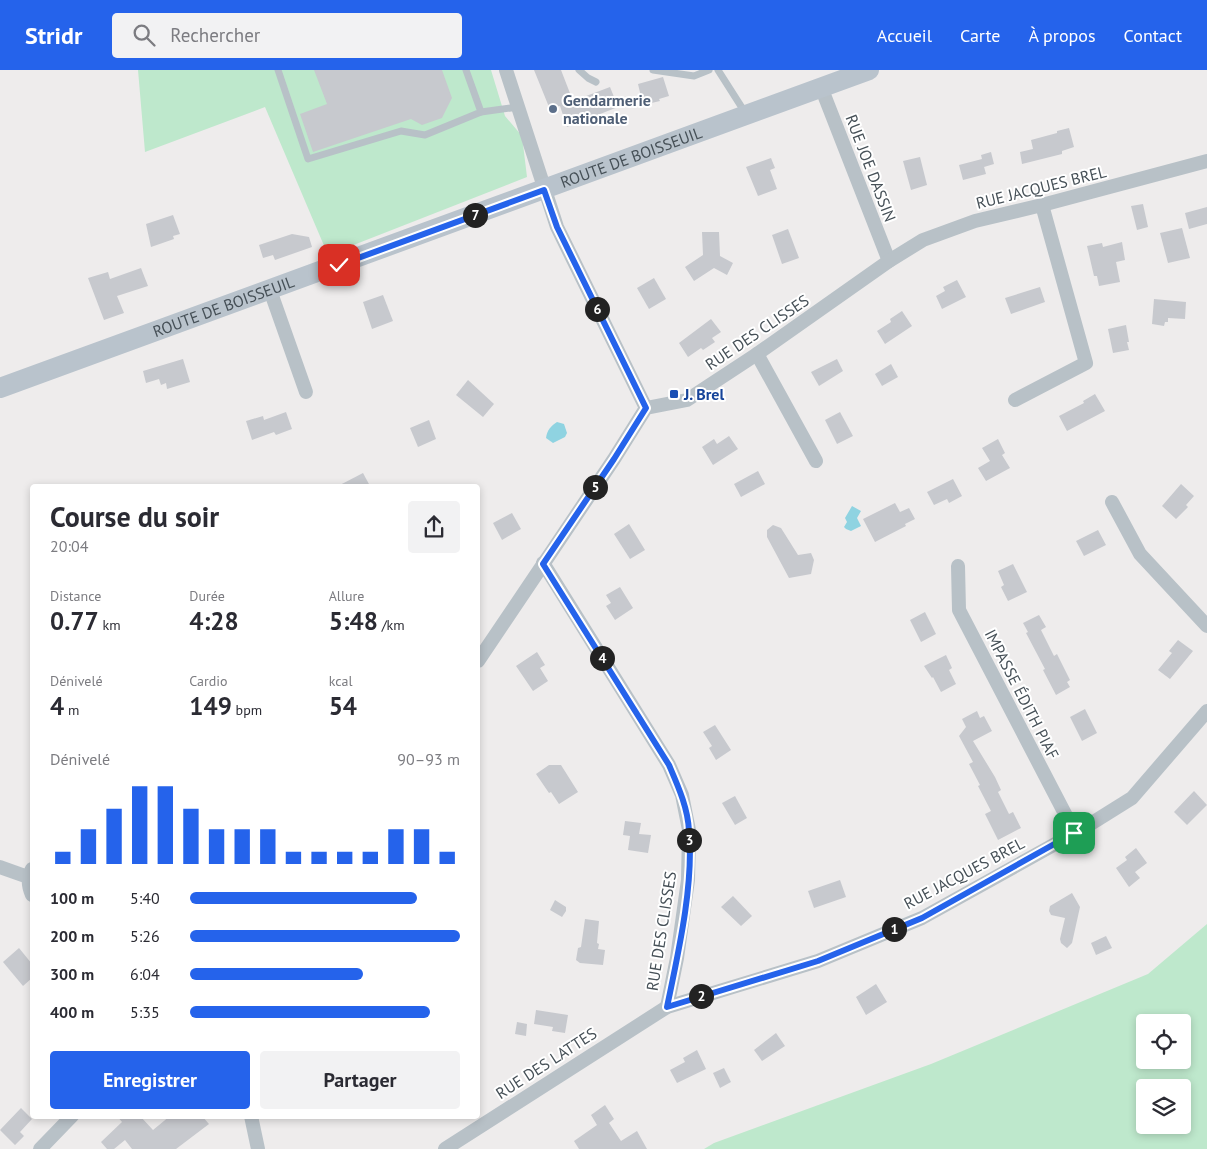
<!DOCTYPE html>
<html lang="fr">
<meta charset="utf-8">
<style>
:root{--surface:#fff;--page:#f2f2f3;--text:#2b2b33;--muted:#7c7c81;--accent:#2563eb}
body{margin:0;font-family:"PT Sans",sans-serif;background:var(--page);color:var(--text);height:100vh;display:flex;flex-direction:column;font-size:19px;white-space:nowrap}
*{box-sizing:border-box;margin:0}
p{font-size:16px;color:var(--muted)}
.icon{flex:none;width:28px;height:28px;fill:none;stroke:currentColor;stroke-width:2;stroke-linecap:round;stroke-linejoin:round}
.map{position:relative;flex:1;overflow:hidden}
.drawer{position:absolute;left:30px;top:414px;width:450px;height:635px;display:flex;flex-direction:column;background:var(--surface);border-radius:5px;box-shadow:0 2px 8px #0003}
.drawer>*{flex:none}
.controls{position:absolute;left:1136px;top:944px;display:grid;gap:10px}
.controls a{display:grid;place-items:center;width:55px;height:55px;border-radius:5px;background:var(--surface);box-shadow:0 2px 8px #0003;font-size:25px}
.pin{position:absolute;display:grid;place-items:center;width:42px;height:42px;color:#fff;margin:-21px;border-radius:10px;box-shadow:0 2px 8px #0006}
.km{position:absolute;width:25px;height:25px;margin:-12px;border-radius:50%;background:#222;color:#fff;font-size:14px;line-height:25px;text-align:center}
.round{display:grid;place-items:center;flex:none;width:52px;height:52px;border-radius:5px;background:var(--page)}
.headline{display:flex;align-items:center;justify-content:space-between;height:85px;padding:0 20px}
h1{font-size:28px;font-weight:700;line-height:38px}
.stats{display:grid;grid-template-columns:repeat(3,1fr);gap:8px;height:85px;padding:5px 20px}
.stats div{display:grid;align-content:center}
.stats b{font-size:25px;font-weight:700}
.stats small{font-size:14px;font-weight:400}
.stats p{font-size:14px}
.chart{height:140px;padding:10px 20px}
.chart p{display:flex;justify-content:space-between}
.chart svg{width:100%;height:90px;margin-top:5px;stroke:var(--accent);stroke-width:6}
.button{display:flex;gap:10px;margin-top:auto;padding:10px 20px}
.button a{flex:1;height:58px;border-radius:5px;background:var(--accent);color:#fff;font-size:20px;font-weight:700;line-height:58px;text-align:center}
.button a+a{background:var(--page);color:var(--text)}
ul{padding:0 20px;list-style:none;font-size:16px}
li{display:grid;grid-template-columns:80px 60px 1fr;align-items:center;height:38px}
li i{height:12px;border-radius:6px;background:var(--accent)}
header{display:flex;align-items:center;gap:30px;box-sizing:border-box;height:70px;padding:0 25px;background:var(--accent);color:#fff}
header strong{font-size:24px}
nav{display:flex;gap:28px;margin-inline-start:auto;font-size:18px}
.search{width:350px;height:45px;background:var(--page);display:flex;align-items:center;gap:12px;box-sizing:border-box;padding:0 18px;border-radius:5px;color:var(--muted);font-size:19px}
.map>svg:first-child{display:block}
</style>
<header>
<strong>Stridr</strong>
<div class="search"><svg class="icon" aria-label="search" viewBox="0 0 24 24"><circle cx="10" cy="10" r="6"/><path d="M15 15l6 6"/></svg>Rechercher</div>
<nav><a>Accueil</a><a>Carte</a><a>À propos</a><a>Contact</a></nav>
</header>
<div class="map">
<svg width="1207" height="1079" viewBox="0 0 1207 1079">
<rect width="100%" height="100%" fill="#eeecec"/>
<g fill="#bee8cc" fill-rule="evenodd">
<polygon points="138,0 491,0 505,46 522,66 527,107 328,185 265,37 145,82"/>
<path d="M 1207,854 L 1207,1079 L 704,1079 L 714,1073 L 931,994 L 1148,904 ZM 1145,952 L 1182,952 L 1182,990 L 1145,990 ZM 1145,1018 L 1182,1018 L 1182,1055 L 1145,1055 Z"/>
</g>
<g fill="#8fd3e1">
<path d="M 557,352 L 564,354 L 567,363 L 565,367 L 553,373 L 546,368 C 547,360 551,356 557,352 Z"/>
<polygon points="852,436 861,441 857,448 861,456 851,461 846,459 844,457 847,452 845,448"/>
</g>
<g fill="#c7c9ce">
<polygon points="314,0 442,0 452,28 442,48 422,55 411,49 313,82 300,44 327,34"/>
<polygon points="534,0 561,0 573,31 610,17 618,37 567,57 560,36 556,37 555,34 549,37"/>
<polygon points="663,7 669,26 659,29 660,31 643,35 638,14"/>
<polygon points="1069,58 1074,77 1062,81 1062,84 1022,94 1020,82 1033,79 1031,70 1057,63 1057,61"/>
<polygon points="991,82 994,94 984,97 983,93 986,104 963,110 959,95 982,89 981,85"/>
<polygon points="920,87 927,115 911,120 903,91"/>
<polygon points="771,88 775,98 770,100 777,119 758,126 746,97"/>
<polygon points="1143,134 1148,157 1137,160 1131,136"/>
<polygon points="1207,137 1207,154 1189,159 1185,143"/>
<polygon points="173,145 180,164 173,166 174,169 151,177 146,154"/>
<polygon points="1182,158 1190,188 1168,193 1160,163"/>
<polygon points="788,159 799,188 782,194 772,165"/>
<polygon points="702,162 719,162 720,186 733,193 727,205 714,198 694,211 685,197 703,185"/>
<polygon points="292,164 309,167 312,177 275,190 273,185 263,188 259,175"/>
<polygon points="1122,172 1125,190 1116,192 1120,212 1099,216 1097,206 1094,206 1087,176 1102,173 1103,177"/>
<polygon points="141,198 148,216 117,226 124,243 104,250 88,208 108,202 110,209"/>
<polygon points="654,208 666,229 649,239 637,218"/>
<polygon points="957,210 966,227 942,239 936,226 945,221 943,217"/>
<polygon points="1040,217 1045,232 1011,244 1005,228"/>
<polygon points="383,225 393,251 372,259 363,232"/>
<polygon points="1154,229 1186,232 1185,249 1168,248 1168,252 1165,252 1164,256 1152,254"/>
<polygon points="902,241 912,256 885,274 877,261 891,252 890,249"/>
<polygon points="711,249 721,262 712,268 715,272 703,280 701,278 688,287 679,273"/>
<polygon points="1126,255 1129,272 1127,272 1129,280 1113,283 1108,259"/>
<polygon points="183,289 190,312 167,319 166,313 161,315 159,309 146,313 143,301"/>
<polygon points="837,289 843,301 819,316 811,302"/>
<polygon points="891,294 898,307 882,316 875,304"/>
<polygon points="468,310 494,334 483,347 456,325"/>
<polygon points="1095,324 1105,341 1067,361 1059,346 1084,333 1083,331"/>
<polygon points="286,342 292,359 276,365 274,362 252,370 246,351 263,346 264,350"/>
<polygon points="840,342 853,366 837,374 825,350"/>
<polygon points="429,350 436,369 418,377 410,358"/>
<polygon points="729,366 738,379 713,395 702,377 714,369 717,374"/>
<polygon points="998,369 1005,383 1002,385 1010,398 986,411 978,398 990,391 982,378"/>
<polygon points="758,401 765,414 741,427 734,414"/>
<polygon points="363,403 370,416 338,416"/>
<polygon points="953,409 962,426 949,433 947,429 934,435 927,422"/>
<polygon points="1181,414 1194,426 1186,435 1188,437 1176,449 1162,436"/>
<polygon points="895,433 900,442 909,438 915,449 905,454 906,456 875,472 863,449"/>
<polygon points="512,443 521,459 502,470 493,453"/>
<polygon points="629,454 645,480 630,489 614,464"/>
<polygon points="773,455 781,458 798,485 811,483 814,490 811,504 789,508 767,467 767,460"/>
<polygon points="1098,460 1106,475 1084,486 1076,471"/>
<polygon points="1013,494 1027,522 1008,531 1001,517 1004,515 998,501"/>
<polygon points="620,517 633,538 615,550 606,536 611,533 606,525"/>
<polygon points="925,542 936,564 921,572 910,550"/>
<polygon points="1039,545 1046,557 1041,560 1054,586 1057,584 1070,610 1067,612 1070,617 1056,625 1043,600 1045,599 1026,563 1028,562 1023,553"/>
<polygon points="1178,570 1193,581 1170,609 1158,600 1172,583 1169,581"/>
<polygon points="537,582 545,595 540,598 548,611 533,621 516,596"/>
<polygon points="946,585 952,598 949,600 956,614 941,622 933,607 932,608 924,596"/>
<polygon points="1085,639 1097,663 1082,671 1070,647"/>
<polygon points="977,641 980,648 984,646 992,661 973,671 995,707 1001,720 998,722 1009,744 1013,742 1021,758 998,770 985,744 991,741 978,716 980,715 969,694 973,692 959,666 966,657 962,649"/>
<polygon points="715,655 731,680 716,690 709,678 712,676 703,662"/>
<polygon points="549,695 561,695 578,722 559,734 551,722 549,723 536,704"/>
<polygon points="1194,721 1207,735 1187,755 1174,742"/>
<polygon points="735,726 747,748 735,755 722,733"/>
<polygon points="625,751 641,753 639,764 651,765 648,783 628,780 630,766 623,765"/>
<polygon points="1136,778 1147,793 1135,802 1140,808 1129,817 1116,798 1127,790 1125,787"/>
<polygon points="840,810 846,827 814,838 808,821"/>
<polygon points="1072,823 1080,837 1072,873 1067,878 1061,873 1060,869 1065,848 1051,845 1049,841 1050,836"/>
<polygon points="733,826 752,846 741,856 721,837"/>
<polygon points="555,830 566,837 566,841 562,847 550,840"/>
<polygon points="585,849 599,851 597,873 599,874 598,879 605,880 603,895 580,893 576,890 578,878 581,877"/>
<polygon points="1106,866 1112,878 1096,885 1091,873"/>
<polygon points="19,878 32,894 32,908 23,916 3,892"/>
<polygon points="876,914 887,932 866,945 856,927"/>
<polygon points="536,940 568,945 565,963 552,961 553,957 534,954"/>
<polygon points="517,952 527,954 526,966 515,964"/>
<polygon points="776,963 785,976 762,991 754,980"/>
<polygon points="697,980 706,999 677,1013 670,1000 685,992 683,988"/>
<polygon points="724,998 731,1012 720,1018 713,1003"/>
<polygon points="605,1035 614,1049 609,1053 621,1071 637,1061 647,1079 579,1079 574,1071 597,1055 591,1045"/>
<polygon points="21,1038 32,1049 20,1062 24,1066 15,1075 0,1060"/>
<polygon points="117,1046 140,1046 153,1060 170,1046 202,1046 209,1054 176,1079 132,1079 125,1070 114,1079 107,1079 101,1072 122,1052"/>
</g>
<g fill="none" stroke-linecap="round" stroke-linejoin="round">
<g stroke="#b8c1c7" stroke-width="7">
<polyline points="278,0 308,89 401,61 425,65 481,42 466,0"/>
<polyline points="579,0 588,8 596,12"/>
<polyline points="653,0 694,6 709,0"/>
<polyline points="718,0 746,44"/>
<polyline points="481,42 518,37"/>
</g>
<g stroke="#b8c1c7" stroke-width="14">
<polyline points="506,0 557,157 646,338"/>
<polyline points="821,17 889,191"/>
<polyline points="270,220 306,322"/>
<polyline points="757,284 816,391"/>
<polyline points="1015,330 1086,293 1042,135"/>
<polyline points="1112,432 1140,484 1207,556"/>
<polyline points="543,493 669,695 682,725 689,760 688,810 677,888 667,937"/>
<polyline points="958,496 959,540 1075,763"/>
<polyline points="478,591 614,389 646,338 687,330 757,284 889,191 923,170 975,151 1042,135 1207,91"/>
<polyline points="0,797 28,807"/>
<path d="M 32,799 C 27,808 28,816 32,825"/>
<polyline points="251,1046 258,1079"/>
<polyline points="40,1079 72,1046"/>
<polyline points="445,1079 667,937 818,891 922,848 1084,758 1132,728 1207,641"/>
</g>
<path stroke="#b9c3cc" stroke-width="20" id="s1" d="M 0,318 L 869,0"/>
</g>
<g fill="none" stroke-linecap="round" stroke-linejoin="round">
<g stroke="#fff" stroke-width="10">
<path id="route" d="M 339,195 L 544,120 L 557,157 L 646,338 L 614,389 L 543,494 L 669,695 C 678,716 688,738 689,761 C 694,815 678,884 667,937 L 818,891 L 922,848 L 1074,763"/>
</g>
<use href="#route" stroke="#2563eb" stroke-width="6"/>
</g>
<circle fill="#5c6f8a" stroke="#fff" stroke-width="2" cx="553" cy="39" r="5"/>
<rect fill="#1a4fb4" stroke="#fff" stroke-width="2" x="669" y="319" width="10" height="10" rx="2.5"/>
<g text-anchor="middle" stroke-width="4" stroke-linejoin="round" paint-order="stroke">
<g font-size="16" font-weight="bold" fill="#4e5e75" stroke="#fff" text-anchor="start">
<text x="563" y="36">Gendarmerie<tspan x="563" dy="18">nationale</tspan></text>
</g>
<g font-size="16" fill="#465057" stroke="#fff">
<text dy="6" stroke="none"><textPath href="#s1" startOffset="672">ROUTE DE BOISSEUIL</textPath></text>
<text transform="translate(871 98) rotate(69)" y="6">RUE JOE DASSIN</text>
<text transform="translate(1041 117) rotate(-14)" y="6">RUE JACQUES BREL</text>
<text dy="6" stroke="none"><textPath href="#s1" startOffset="238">ROUTE DE BOISSEUIL</textPath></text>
<text transform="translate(757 262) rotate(-34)" y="6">RUE DES CLISSES</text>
<text transform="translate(1022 624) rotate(63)" y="6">IMPASSE ÉDITH PIAF</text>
<text transform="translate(964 803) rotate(-28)" y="6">RUE JACQUES BREL</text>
<text transform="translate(661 861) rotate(-81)" y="6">RUE DES CLISSES</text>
<text transform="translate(546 993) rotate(-33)" y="6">RUE DES LATTES</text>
</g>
<g font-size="16" font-weight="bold" fill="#164399" stroke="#fff" text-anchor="start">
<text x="684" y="330">J. Brel</text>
</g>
</g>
</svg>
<div class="controls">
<a><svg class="icon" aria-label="locate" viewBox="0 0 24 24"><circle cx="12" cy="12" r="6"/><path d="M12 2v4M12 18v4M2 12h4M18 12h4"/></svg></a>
<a><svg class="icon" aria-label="layers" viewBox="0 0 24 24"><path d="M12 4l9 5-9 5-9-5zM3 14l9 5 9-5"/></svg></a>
</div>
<div class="pin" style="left:1074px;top:763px;background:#1e9e55"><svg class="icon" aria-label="arrive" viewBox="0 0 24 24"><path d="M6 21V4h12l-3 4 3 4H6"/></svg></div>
<div class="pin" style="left:339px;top:195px;background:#d93025"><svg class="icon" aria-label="check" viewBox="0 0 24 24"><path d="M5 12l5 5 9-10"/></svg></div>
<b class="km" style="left:894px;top:859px">1</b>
<b class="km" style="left:701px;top:926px">2</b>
<b class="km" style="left:689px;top:770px">3</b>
<b class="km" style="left:602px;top:588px">4</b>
<b class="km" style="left:595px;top:417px">5</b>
<b class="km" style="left:597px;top:239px">6</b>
<b class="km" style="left:475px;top:145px">7</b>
<section class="drawer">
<div class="headline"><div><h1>Course du soir</h1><p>20:04</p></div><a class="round"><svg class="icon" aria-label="share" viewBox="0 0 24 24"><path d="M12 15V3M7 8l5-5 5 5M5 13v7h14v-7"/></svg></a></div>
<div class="stats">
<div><p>Distance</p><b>0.77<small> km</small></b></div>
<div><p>Durée</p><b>4:28</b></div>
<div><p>Allure</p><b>5:48<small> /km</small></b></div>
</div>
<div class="stats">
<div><p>Dénivelé</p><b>4<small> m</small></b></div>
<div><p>Cardio</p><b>149<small> bpm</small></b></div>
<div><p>kcal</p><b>54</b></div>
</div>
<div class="chart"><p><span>Dénivelé</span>90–93 m</p>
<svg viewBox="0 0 160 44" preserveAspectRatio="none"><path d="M5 44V38M15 44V27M25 44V17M35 44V6M45 44V6M55 44V17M65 44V27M75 44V27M85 44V27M95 44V38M105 44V38M115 44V38M125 44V38M135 44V27M145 44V27M155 44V38"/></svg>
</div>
<ul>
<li><b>100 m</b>5:40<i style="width:84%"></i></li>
<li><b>200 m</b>5:26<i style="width:100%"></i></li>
<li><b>300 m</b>6:04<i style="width:64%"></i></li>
<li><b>400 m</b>5:35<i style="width:89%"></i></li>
</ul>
<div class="button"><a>Enregistrer</a><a>Partager</a></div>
</section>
</div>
